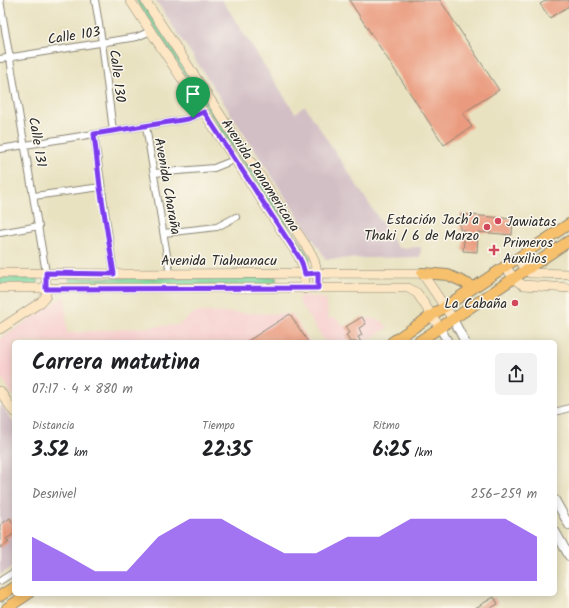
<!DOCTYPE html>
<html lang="es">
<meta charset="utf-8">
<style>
:root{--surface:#fff;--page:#f2f2f2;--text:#202124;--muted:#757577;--accent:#7c3aed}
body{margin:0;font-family:Kalam,sans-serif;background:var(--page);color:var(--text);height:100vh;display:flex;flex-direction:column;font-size:15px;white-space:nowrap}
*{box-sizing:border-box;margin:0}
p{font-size:13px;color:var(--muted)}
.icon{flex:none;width:22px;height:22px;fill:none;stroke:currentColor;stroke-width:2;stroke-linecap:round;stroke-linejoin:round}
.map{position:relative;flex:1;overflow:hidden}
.details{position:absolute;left:12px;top:340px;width:545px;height:256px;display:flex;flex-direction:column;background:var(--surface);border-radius:6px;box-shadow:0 2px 10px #0003}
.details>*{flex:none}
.pin{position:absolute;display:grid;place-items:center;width:34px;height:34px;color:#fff;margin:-41px -17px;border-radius:50% 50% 50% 0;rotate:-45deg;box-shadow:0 0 4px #0007}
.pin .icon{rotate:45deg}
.round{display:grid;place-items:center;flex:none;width:42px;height:42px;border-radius:6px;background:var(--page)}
.overview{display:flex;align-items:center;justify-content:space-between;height:68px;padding:0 20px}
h1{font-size:22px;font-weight:700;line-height:30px}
.metrics{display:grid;grid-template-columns:repeat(3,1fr);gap:6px;height:68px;padding:4px 20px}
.metrics div{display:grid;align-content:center}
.metrics b{font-size:20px;font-weight:700}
.metrics small{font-size:11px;font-weight:400}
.metrics p{font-size:11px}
.chart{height:112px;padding:8px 20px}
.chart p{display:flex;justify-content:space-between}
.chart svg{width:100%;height:72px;margin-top:4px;fill:var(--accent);opacity:.7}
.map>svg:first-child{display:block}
</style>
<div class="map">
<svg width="569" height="608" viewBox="0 0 569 608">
<rect width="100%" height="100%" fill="#fbf7ec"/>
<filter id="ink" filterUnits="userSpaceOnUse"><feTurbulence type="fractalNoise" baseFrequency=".025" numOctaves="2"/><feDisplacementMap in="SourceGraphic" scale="8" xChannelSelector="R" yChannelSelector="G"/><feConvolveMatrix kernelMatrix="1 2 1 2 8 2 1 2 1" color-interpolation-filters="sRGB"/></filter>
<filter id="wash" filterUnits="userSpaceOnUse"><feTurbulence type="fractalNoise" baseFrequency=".012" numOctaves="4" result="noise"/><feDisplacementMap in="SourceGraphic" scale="16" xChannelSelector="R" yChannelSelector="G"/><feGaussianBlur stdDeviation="0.9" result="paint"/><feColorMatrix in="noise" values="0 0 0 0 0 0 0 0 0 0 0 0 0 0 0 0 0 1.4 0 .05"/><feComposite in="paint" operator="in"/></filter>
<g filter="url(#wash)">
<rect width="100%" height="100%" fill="#e9e2c1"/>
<g fill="#f7d0cf">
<polygon points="300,295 326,299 328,318 336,318 345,327 362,317 382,321 388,328 365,342 325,342 299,301"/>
<polygon points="65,296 67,333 178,325 195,312 292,314 310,342 14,342 14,398 0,376 0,339"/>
</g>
<g fill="#d2bec5">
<polygon points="156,0 222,0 295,113 305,106 398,248 421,247 420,257 326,259"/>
<polygon points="0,402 14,424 14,566 0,575"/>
</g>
<g fill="#79d399" stroke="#527f62">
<polygon points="136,0 141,0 311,259 308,262"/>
<polygon points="0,277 38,278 38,285 0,285"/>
<polygon points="276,277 276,285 70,285 69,278"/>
</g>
<g id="blocks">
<g fill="#ea9b7f">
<polygon points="349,0 440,0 499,90 463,113 472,127 444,145"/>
<polygon points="547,0 569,0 569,6 550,18 540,4"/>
<polygon points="461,214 513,219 512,235 478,232 477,252 463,251 465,230 460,230"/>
<polygon points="290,314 308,342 246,342"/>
<polygon points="362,317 366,324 359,328 362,335 358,337 361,342 350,342 346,335 349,333 345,327"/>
<polygon points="10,518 14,525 14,534 6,539 9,542 0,548 0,525"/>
<polygon points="494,597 498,604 491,608 475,608"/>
</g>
</g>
</g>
<g filter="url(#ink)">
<use href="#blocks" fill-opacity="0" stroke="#8a8676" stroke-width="1"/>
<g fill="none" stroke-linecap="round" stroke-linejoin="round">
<g stroke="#8a8676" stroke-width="8">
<g id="minor">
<polyline points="0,0 46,273"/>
<polyline points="95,0 102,42 113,131"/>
<polyline points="0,59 137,37 151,31"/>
<polyline points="146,126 170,274"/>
<polyline points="94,134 114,274"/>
<polyline points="0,149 188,119 204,112"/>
<polyline points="154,173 214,168 234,160"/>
<polyline points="34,196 101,187"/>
<polyline points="0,233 39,226"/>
<polyline points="164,233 217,227 236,217"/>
<polyline points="555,412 569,408"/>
<polyline points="0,581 14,572"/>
</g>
</g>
<g stroke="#8a8676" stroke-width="10">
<g id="tertiary">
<polyline points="453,319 465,342"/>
<polyline points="440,328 448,342"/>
<polyline points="555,500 569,525"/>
<polyline points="555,531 569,556"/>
</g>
</g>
<g stroke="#8a8676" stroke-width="10">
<g id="secondary">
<polyline points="130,0 299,257 304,269 305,289"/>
<path d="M 145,0 L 312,255 C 317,266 318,277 318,288"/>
<polyline points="517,258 526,270 530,273 569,274"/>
<polyline points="505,266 515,280 523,285 569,288"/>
<polyline points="0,273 127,274 422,273 453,319"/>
<polyline points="0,288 408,288 417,293 440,328"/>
<polyline points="0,329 41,302 46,296 46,273"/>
<polyline points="0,391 14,412"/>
</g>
</g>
<g stroke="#8a8676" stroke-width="12">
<g id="trunk">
<polyline points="422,273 448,275 474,287"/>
<polyline points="392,342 569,224"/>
<polyline points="418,342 465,311 569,241"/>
<polyline points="0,596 14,587"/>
<polyline points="7,608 28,594"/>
</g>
</g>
<use href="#minor" stroke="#fff" stroke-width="6"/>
<use href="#tertiary" stroke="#fff" stroke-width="8"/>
<use href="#secondary" stroke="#fce6c4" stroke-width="9"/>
<use href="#trunk" stroke="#f7c06c" stroke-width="10"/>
</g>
</g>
<g fill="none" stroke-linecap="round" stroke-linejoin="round" filter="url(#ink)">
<g stroke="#fff" stroke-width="8">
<polygon id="route" points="204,112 299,257 302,263 305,274 318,273 318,288 46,289 46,273 114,274 100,187 94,134 188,119"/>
</g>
<use href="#route" stroke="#7c3aed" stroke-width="5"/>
</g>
<g fill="#d1495b" stroke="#fbf7ec" stroke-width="1.5">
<circle cx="498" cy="221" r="4"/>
<circle cx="487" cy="227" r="4"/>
<path d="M492 244h4v4h4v4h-4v4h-4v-4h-4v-4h4z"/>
<circle cx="515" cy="303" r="4"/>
</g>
<g text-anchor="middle" stroke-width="3" stroke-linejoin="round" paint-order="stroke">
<g font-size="14" fill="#2b2b2b" stroke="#fbf7ec">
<text transform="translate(74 35) rotate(-9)" y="5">Calle 103</text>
<text transform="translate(118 76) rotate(83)" y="5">Calle 130</text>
<text transform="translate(38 142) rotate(80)" y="5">Calle 131</text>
<text transform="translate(261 175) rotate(57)" y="5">Avenida Panamericana</text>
<text transform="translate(168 186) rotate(80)" y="5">Avenida Charaña</text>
<text x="219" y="265">Avenida Tiahuanacu</text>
</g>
<g font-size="14" fill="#2b2b2b" stroke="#fbf7ec" text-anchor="end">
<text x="479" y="224">Estación Jach’a<tspan x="479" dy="16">Thaki / 6 de Marzo</tspan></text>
<text x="506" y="226" text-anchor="start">Jawiatas</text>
<text x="503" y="247" text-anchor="start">Primeros<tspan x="503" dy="16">Auxilios</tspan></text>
<text x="507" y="308">La Cabaña</text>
</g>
</g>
</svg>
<div class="pin" style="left:193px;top:118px;background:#1e9e55"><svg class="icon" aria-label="arrive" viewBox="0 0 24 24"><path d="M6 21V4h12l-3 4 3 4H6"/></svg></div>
<section class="details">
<div class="overview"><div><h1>Carrera matutina</h1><p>07:17 · 4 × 880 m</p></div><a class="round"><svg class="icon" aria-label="share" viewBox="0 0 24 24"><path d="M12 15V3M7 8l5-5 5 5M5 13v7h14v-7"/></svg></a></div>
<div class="metrics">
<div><p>Distancia</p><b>3.52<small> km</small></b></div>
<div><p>Tiempo</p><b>22:35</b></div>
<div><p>Ritmo</p><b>6:25<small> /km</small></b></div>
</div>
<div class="chart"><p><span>Desnivel</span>256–259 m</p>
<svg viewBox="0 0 160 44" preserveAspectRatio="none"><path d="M0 44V17L10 27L20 38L30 38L40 17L50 6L60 6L70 17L80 27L90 27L100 17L110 17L120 6L130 6L140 6L150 6L160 17V44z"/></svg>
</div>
</section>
</div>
